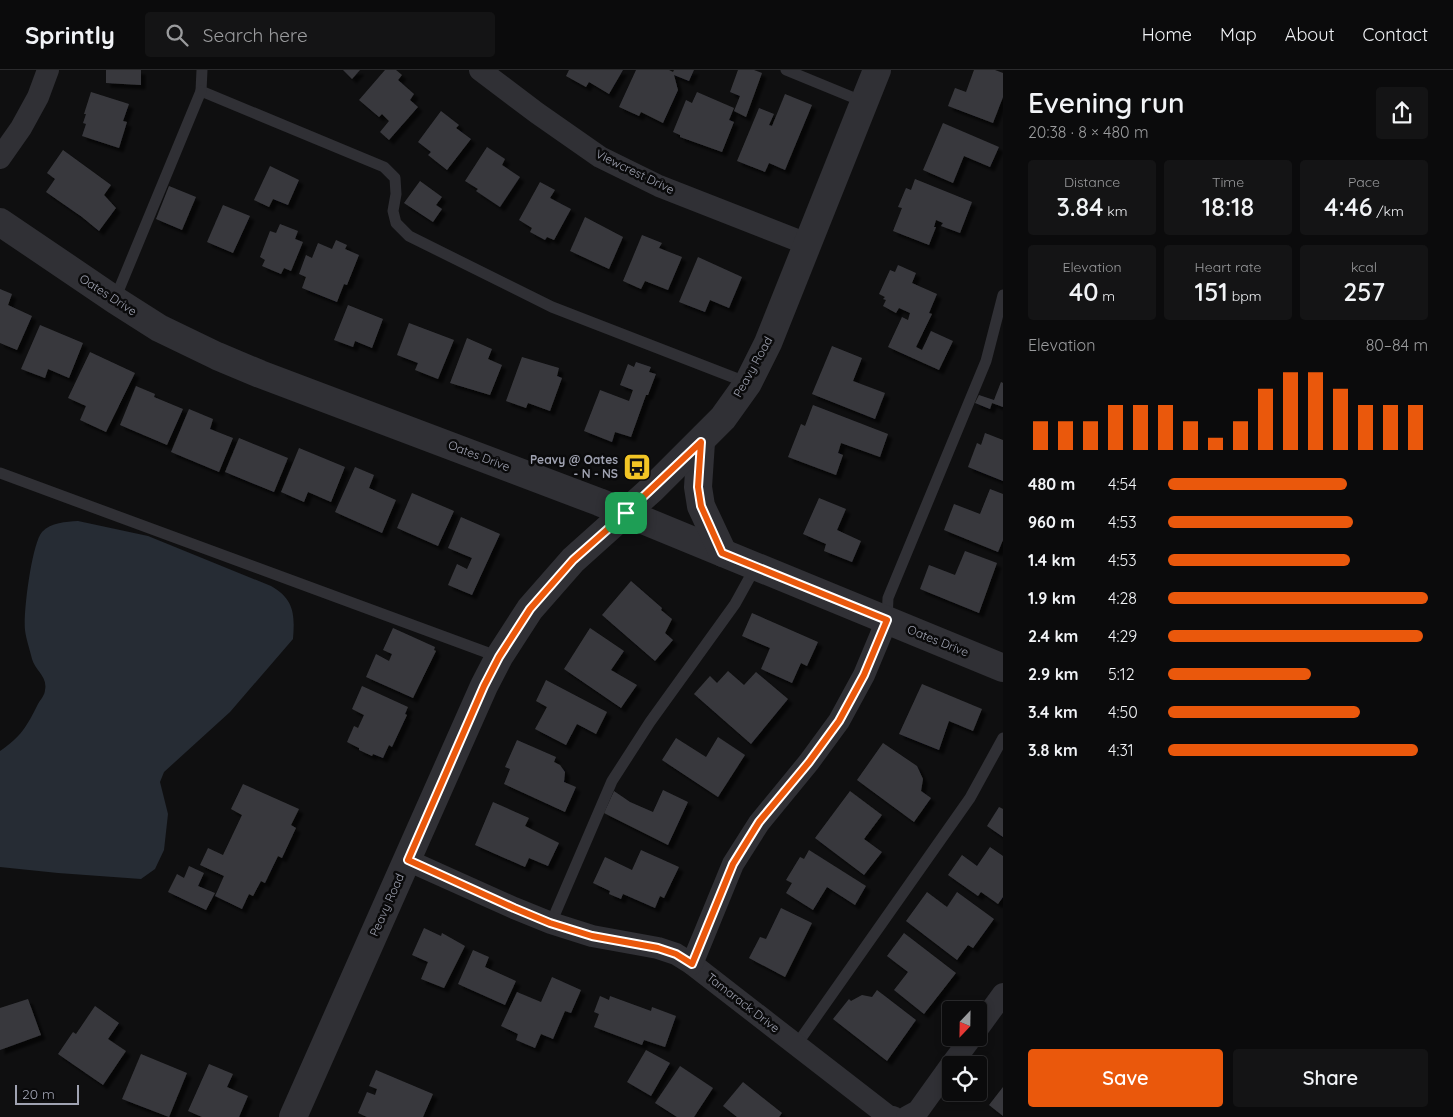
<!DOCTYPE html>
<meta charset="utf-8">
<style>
:root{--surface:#0b0b0c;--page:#141415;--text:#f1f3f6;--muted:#9a9b9d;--line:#2b2b2d;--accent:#ea580c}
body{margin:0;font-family:Quicksand,sans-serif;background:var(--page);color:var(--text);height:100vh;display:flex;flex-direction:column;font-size:19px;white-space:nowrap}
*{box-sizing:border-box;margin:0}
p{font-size:16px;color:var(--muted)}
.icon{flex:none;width:28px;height:28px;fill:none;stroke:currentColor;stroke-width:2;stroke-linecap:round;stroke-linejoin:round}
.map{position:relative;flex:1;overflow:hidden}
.details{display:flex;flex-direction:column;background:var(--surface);width:450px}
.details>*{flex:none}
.needle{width:32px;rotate:202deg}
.tools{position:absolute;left:942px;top:931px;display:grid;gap:10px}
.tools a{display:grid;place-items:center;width:45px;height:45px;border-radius:5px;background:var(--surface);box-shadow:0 2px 8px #0003,0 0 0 1px var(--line);font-size:25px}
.scale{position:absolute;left:15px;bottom:12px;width:64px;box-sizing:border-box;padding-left:5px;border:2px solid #a0a3b2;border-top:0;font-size:14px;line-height:18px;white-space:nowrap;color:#a0a3b2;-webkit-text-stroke:4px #0a0a0b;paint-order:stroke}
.pin{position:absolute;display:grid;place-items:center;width:42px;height:42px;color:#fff;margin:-21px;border-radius:10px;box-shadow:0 2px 8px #0006}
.round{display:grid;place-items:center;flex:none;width:52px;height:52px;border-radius:5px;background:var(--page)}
.head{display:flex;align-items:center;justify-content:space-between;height:85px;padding:0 25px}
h1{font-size:28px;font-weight:600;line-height:38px}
.figures{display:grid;grid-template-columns:repeat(3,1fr);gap:8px;height:85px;padding:5px 25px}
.figures div{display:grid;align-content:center;border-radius:5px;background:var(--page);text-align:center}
.figures b{font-size:25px;font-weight:600}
.figures small{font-size:14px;font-weight:400}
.figures p{font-size:14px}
.chart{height:140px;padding:10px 25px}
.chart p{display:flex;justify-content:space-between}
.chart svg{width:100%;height:90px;margin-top:5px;stroke:var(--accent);stroke-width:6}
.cta{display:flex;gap:10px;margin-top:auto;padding:10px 25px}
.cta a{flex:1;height:58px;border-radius:5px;background:var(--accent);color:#fff;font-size:20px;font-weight:600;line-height:58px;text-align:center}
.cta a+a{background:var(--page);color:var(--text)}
ul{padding:0 25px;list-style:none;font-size:16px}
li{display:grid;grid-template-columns:80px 60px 1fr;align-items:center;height:38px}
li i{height:12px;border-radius:6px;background:var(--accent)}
header{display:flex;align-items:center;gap:30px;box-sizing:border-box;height:70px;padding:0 25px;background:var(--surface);border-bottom:1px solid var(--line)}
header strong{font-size:24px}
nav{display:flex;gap:28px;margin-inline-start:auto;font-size:18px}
.search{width:350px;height:45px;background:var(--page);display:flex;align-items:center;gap:12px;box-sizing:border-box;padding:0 18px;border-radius:5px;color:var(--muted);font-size:19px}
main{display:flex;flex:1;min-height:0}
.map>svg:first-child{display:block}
</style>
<header>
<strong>Sprintly</strong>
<div class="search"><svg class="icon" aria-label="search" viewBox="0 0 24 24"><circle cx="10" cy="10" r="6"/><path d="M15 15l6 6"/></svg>Search here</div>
<nav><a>Home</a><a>Map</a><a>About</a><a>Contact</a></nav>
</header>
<main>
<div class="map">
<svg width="1003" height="1047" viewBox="0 0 1003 1047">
<defs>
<filter id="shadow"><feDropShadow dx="4.5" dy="4.5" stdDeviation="1" flood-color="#0009"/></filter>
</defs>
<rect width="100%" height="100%" fill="#0f0f10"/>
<path fill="#262c34" d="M 78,451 L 148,466 L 271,516 C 294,529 295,544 293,569 L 230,642 L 164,702 L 160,712 L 168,744 L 164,780 L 155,799 L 141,809 L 58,803 L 0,797 L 0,681 C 21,667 27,656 38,634 C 40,630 45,625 45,620 C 48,607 35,600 32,589 C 30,580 26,569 25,560 C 23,543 32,473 42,462 C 51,452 66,452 78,451 Z"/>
<g fill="#39393e" filter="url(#shadow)">
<polygon points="106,0 141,0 141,15 106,13"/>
<polygon points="343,0 360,0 352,9"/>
<polygon points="385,0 396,0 402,5 398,10 414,24 410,30 418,37 389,70 380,62 389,51 382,44 379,47 359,30"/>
<polygon points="569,0 623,0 609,24 589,12 586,17 566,6"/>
<polygon points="636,0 669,0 673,2 674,0 694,0 689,11 674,5 678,20 663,53 641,42 639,46 619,37"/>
<polygon points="738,0 754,0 762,3 746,47 734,41 740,26 730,22"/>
<polygon points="974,0 995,0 1003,3 1003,27 993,53 948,36 955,18 966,22"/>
<polygon points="91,22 129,34 123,51 127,52 119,78 82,66 86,54 83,53 86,44 84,44"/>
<polygon points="697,22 734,38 729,50 734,52 722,82 680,67 680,65 673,62 686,30 692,33"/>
<polygon points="785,24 812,35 785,100 769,93 765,102 737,91 759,38 774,44 769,55 772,56"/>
<polygon points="441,41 459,55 456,58 471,69 447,100 428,85 431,82 418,72"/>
<polygon points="943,53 999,77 990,97 964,86 953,113 923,100"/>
<polygon points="487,77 505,89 502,95 520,107 500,137 476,121 478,119 465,111"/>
<polygon points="63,80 111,115 104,125 116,138 99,161 82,147 46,122 55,109 47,103"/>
<polygon points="270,96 299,110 288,135 273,129 269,137 254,130"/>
<polygon points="915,109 972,132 960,163 941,156 943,153 936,150 934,157 936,157 929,175 893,161 902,138 898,137 906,118 911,120"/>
<polygon points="420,111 442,127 436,135 442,139 433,152 404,133"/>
<polygon points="540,112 555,120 550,128 571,139 554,170 547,167 545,170 530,162 532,158 519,150"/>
<polygon points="169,116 196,127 182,160 156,149"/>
<polygon points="223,135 250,146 233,183 207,172"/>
<polygon points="585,147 623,167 609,199 570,181"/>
<polygon points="280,154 298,161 295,169 303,172 291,201 284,198 281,204 262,196 265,190 260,187 270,161 276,163"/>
<polygon points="642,165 662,173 659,178 682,187 668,220 645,211 641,219 623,211"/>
<polygon points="336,170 347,175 345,179 359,185 347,215 344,214 337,232 302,218 306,207 299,204 306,185 312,188 318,173 332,179"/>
<polygon points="698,187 742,207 729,238 710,230 705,242 679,232"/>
<polygon points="898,195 916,203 912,213 937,224 929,243 932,244 916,277 922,280 931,261 953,271 939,300 888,277 902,247 908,250 910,243 899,238 896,243 883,236 886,230 883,229 885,227 879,224 890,200 895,202"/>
<polygon points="0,219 12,224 8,235 32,246 17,280 0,273"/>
<polygon points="348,235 383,249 372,278 355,271 353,277 334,270"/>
<polygon points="409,253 454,270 438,309 415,300 418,293 397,285"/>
<polygon points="40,255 83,273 69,308 48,299 45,308 21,299"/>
<polygon points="467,268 492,279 488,289 502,295 490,325 450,313"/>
<polygon points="832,276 862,288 853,311 885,323 875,349 812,324"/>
<polygon points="90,282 135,303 106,362 80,350 86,336 68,328"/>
<polygon points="522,287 559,298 557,306 562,308 550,341 528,333 526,338 506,331"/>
<polygon points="636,292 651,297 649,302 656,304 648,325 646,325 631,367 615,362 612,372 584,361 600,320 629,331 633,320 620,315 628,294 634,297"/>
<polygon points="1001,312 1003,313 1003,337 992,333 990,339 975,333 979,325 994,330"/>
<polygon points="136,316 155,324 154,327 183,339 167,375 120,355"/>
<polygon points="813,335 888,364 880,387 841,373 838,383 843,385 836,405 788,387 801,354 805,356"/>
<polygon points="189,339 213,349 210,359 233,368 219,402 171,382"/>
<polygon points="985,363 1003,370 1003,411 968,397 977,373 981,375"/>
<polygon points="239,368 288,388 274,422 225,402"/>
<polygon points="299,378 345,397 331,432 308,422 304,432 281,422"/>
<polygon points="355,397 374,405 369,418 396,430 382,463 335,442"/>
<polygon points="990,419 1003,424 1003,470 998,482 944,460 954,434 980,444"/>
<polygon points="412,423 454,441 438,476 397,458"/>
<polygon points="819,428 846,439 837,460 861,471 852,492 824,481 826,474 803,464"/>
<polygon points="461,447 500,464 472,525 448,515 457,494 467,499 472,488 448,478"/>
<polygon points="965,481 997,493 979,543 920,519 929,495 955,505"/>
<polygon points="631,511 662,538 661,540 672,549 665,563 673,570 655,591 602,545"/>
<polygon points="752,543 818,572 807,596 801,593 792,613 761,599 770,578 742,566"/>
<polygon points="393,558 435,577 434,580 436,581 413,628 366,607 376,584 389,591 392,584 383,580"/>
<polygon points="590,558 624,581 611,600 637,615 621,638 564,599"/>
<polygon points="728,601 744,615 756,602 788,629 751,674 694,624 710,606 717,613"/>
<polygon points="546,610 607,642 596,664 577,654 566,675 535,659 547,637 536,631"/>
<polygon points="922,614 982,639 973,661 949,651 939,680 899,664"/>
<polygon points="362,616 408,637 405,644 407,645 392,677 389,675 383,688 373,684 372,686 359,680 359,678 347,672 354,656 358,658 364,645 352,639"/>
<polygon points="718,667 745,685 718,727 662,690 676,668 706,687"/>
<polygon points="517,670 556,687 554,692 560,695 565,702 564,712 576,717 565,742 504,714 510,699 505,697"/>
<polygon points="883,673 917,696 923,709 921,721 931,728 914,752 857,710"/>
<polygon points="243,714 299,739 291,755 296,758 282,788 278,786 265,813 261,811 253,826 249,824 242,839 215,826 224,806 200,795 208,778 223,785 242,745 231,739"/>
<polygon points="663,720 688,732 668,775 604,743 614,721 630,732 653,742"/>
<polygon points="850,721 882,745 864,769 882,782 864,805 815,768"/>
<polygon points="493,732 529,748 525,756 559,773 548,796 529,788 525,797 475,775"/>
<polygon points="999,737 1003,739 1003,767 987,756"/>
<polygon points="990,777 1003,786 1003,827 998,834 981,822 978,826 948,805 962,785 977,796"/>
<polygon points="641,780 679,797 664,828 660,826 655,838 623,824 621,829 609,824 610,821 593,813 605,787 632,800"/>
<polygon points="809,780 866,816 855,835 827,817 813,840 786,823 792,813 786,810 800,787 804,789"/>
<polygon points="189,796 204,803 198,816 215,823 206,840 168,822 177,804 184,808"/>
<polygon points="927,822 947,837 957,822 994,849 973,878 968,875 957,890 906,851"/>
<polygon points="781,838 812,853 785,907 749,888 760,867 766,869"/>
<polygon points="424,858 441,866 442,863 465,876 444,918 421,909 428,892 412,885"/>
<polygon points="904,863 956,903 924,944 894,920 908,902 887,886"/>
<polygon points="473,880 489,887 485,897 516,911 505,935 458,914"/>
<polygon points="552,907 581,920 571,943 565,941 553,969 541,964 535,978 516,970 518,964 501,956 517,922 541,932"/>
<polygon points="877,920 916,950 887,991 833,949 849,929 851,931 862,925 872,927"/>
<polygon points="600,926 609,930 610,926 651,941 652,937 676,946 665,977 644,970 642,975 594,957 599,944 594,942"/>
<polygon points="28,929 41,965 0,980 0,938"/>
<polygon points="95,936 119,953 108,969 126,981 103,1015 58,984 73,962 76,964"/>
<polygon points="646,980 670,993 651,1026 627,1012"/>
<polygon points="141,984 187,1003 169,1047 122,1029"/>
<polygon points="209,994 233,1004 227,1017 248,1026 239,1047 202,1047 188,1041"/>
<polygon points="680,996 713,1018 694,1047 677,1047 655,1033"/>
<polygon points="376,1000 433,1024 423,1047 367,1047 358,1043 367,1022 375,1025 377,1019 369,1016"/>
<polygon points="743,1012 782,1043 779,1047 737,1047 723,1036"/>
<polygon points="1003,1017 1003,1046 989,1035"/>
</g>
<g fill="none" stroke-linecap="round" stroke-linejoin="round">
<g stroke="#303035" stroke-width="11">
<polyline points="202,0 201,21 384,97 395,108 396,124 393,141 396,153 409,166 552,237 748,313"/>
<polyline points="786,0 864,32"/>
<polyline points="115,229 201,21"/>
<polyline points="0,403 499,587"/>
<polyline points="887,550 888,528 986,291 1003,225"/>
<polyline points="551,853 612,711 650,652 735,534 756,496"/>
<polyline points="797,974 970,728 1003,668"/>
</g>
<g stroke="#303035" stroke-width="22">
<polyline points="480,0 537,43 600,87 659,116 807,174"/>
<polyline points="0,88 21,58 38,27 48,0"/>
<polyline points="407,790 514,838 551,853 592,866 658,878 676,884 692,894 888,1046 893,1047"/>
<polyline points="692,894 733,794 759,753 809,692 839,651 864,605 887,550"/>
<polyline points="979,957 1003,924"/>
<polyline points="951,995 971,968"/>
<polyline points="907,1047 918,1041 951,995"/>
</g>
<g stroke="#303035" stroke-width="28">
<polyline points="0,152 115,230 159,258 217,286 260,304 599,432 1003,598"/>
<polyline points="701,372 698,417 701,436 723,483"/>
<polyline points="293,1047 484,616 499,587 530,539 573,490 652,419 723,348 748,313 768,273 877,0"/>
</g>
</g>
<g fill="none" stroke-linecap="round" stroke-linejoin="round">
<g stroke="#fff" stroke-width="10">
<polygon id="route" points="701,372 698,417 701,436 722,483 887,550 864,605 839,651 809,692 759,752 733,794 692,894 676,884 658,878 592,866 550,853 514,838 408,790 484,616 499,587 530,539 573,490 626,443"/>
</g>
<use href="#route" stroke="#ea580c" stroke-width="6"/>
</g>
<defs>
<g id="bus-square" transform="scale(1.4375)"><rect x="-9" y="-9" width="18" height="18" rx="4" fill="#f2c525" stroke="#0a0a0b"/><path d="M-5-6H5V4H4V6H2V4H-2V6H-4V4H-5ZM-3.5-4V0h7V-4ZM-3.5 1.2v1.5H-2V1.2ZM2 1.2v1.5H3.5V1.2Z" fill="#111"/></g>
</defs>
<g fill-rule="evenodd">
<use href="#bus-square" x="637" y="397"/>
</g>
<g text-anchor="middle" stroke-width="5" stroke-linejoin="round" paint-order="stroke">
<g font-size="12" fill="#a0a3b2" stroke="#0a0a0b">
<text transform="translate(635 102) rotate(26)" y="4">Viewcrest Drive</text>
<text transform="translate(108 225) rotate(33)" y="4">Oates Drive</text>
<text transform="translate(753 297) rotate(-61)" y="4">Peavy Road</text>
<text transform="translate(479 386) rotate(21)" y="4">Oates Drive</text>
<text transform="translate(938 571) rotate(22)" y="4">Oates Drive</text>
<text transform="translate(387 835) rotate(-66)" y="4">Peavy Road</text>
<text transform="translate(743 933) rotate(38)" y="4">Tamarack Drive</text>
</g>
<g font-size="12" font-weight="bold" fill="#a0a3b2" stroke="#0a0a0b" text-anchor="end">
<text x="618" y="394">Peavy @ Oates<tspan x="618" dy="14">- N - NS</tspan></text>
</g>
</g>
</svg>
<div class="tools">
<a><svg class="needle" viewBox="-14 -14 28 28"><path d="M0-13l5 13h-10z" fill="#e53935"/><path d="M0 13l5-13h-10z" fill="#9a9b9d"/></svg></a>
<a><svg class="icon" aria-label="locate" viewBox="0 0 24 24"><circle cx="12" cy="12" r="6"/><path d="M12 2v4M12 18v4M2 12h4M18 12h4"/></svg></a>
</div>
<div class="scale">20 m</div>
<div class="pin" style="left:626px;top:443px;background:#1e9e55"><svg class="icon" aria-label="arrive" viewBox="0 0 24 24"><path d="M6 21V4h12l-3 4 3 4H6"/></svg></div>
</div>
<section class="details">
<div class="head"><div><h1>Evening run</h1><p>20:38 · 8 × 480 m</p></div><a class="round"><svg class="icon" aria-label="share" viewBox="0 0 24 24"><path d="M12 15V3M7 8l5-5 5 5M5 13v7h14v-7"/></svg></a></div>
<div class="figures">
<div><p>Distance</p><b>3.84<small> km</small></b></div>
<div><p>Time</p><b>18:18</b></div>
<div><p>Pace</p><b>4:46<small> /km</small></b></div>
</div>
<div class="figures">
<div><p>Elevation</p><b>40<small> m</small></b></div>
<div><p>Heart rate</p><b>151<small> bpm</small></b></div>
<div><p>kcal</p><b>257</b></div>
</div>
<div class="chart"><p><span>Elevation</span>80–84 m</p>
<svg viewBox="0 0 160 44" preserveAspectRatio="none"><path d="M5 44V30M15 44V30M25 44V30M35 44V22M45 44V22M55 44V22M65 44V30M75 44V38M85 44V30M95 44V14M105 44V6M115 44V6M125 44V14M135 44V22M145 44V22M155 44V22"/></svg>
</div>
<ul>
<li><b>480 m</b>4:54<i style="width:69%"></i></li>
<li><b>960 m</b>4:53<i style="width:71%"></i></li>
<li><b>1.4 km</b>4:53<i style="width:70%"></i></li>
<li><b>1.9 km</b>4:28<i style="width:100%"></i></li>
<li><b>2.4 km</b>4:29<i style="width:98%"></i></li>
<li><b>2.9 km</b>5:12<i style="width:55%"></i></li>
<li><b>3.4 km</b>4:50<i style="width:74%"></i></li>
<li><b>3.8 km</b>4:31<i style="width:96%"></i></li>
</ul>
<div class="cta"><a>Save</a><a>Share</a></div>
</section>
</main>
